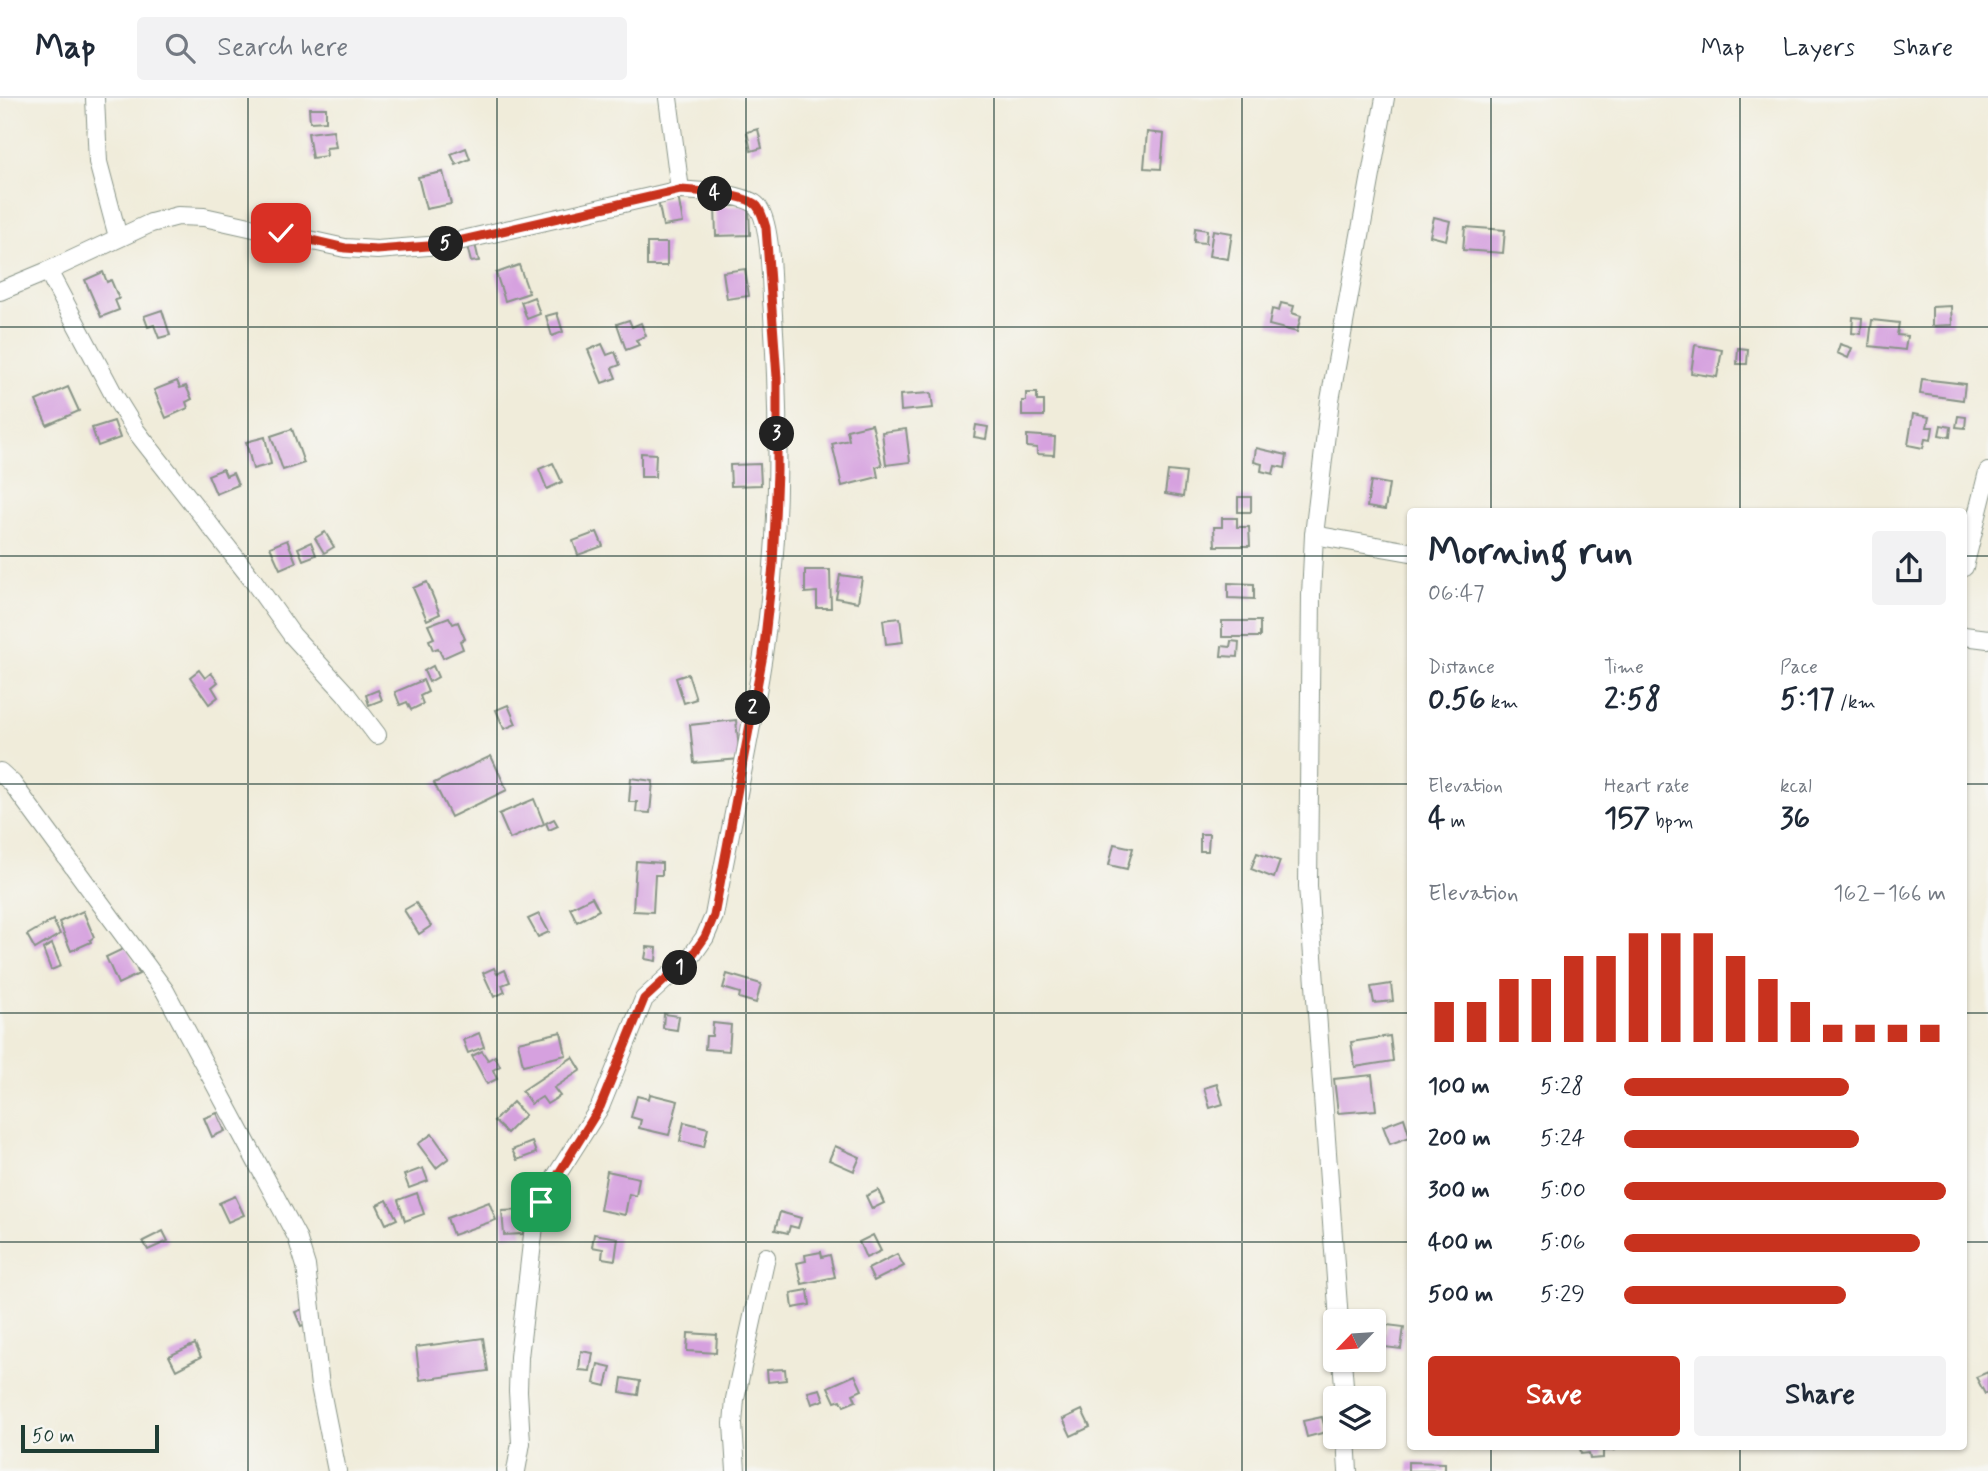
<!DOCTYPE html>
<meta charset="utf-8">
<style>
:root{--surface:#fff;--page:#f2f2f3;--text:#1f2937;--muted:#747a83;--line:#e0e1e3;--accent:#c8321e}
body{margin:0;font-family:Mynerve,sans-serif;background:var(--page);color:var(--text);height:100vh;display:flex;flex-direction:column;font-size:26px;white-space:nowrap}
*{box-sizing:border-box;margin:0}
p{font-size:23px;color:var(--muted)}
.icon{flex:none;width:38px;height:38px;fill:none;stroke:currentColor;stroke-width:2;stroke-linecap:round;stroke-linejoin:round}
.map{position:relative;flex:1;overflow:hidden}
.sheet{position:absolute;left:1407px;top:410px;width:560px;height:942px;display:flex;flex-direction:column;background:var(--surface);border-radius:7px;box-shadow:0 2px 5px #0004}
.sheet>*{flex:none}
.needle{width:46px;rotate:245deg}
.tools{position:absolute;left:1323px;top:1211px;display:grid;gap:14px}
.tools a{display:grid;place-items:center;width:63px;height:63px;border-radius:7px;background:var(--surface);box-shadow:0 2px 5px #0004;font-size:35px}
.scale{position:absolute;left:21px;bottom:18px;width:138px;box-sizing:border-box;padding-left:7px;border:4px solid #1f3d34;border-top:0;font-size:19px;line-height:24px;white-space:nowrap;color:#1f3d34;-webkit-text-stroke:5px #f6f6f2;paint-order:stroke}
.pin{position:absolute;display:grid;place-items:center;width:60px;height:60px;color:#fff;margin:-30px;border-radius:14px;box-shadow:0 4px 10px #0006}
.km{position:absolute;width:35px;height:35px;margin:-18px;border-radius:50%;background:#222;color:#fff;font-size:19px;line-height:35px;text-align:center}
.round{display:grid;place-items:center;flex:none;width:74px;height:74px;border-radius:7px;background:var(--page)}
.headline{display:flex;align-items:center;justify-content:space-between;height:119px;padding:0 21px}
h1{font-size:38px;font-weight:700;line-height:52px}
.figures{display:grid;grid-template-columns:repeat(3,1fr);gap:10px;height:119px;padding:7px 21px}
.figures div{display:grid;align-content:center}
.figures b{font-size:30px;font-weight:700}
.figures small{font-size:19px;font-weight:400}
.figures p{font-size:19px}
.chart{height:196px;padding:14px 21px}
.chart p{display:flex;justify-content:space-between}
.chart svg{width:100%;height:126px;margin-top:7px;stroke:var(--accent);stroke-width:6}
.cta{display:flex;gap:14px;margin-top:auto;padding:14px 21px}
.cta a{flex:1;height:80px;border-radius:7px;background:var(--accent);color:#fff;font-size:28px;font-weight:700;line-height:80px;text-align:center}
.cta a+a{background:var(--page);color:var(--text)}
ul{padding:0 21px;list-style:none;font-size:23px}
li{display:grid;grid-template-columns:112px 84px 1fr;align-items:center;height:52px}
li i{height:18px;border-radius:9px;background:var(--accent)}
header{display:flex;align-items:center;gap:42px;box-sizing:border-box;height:98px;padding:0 35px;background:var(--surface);border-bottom:2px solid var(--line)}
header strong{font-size:33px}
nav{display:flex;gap:38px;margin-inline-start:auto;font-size:24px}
.search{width:490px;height:63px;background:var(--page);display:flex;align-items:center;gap:18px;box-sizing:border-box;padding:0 24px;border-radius:7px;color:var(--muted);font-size:26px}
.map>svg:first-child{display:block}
</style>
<header>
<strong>Map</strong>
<div class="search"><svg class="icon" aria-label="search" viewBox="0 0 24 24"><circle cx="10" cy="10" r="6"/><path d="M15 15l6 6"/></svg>Search here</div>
<nav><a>Map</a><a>Layers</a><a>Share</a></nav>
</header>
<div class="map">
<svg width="1988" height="1373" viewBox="0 0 1988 1373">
<rect width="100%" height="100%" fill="#f6f6f2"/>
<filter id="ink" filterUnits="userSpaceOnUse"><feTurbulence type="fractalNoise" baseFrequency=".0143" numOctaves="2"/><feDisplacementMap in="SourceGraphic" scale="14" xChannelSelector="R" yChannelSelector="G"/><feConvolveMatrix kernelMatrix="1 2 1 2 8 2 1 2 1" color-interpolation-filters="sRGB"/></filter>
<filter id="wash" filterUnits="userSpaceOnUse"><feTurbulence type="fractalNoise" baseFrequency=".00686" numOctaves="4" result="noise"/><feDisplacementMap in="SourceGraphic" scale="28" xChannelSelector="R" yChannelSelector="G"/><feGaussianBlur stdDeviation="1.57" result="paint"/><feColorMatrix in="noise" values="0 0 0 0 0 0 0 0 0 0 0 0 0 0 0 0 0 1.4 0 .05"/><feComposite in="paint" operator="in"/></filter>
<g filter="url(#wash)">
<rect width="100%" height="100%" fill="#f0ecda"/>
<g id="blocks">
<g fill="#d6a1df">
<polygon points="309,10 326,10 326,23 310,24"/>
<polygon points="758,31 762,50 751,53 747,34"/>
<polygon points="333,32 336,49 326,50 327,58 312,60 308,35"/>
<polygon points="1147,34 1164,36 1161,71 1144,70"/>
<polygon points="466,50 470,61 456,67 451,56"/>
<polygon points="443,74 451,106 426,111 418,79"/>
<polygon points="678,98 683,125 663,128 658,102"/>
<polygon points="715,108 749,108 750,137 716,138"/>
<polygon points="1434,119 1450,123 1446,142 1430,138"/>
<polygon points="1465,129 1505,132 1503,155 1463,152"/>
<polygon points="1195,130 1207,132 1206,145 1194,144"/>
<polygon points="1213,132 1232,135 1228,161 1209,158"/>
<rect x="647" y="145" width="20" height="23"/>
<polygon points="475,146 479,163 471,164 467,148"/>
<polygon points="519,167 529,195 505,203 496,175"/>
<polygon points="745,171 749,198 727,201 723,174"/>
<polygon points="103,174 107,184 111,182 119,201 115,202 119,212 101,219 85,182"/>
<polygon points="534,199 540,216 527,221 521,204"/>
<polygon points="1281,205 1294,208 1292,215 1301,218 1297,234 1269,227 1272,211 1279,213"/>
<polygon points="1951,208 1952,227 1932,228 1932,209"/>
<polygon points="162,212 170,237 159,240 154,227 148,229 144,218"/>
<polygon points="557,215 563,234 552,238 546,218"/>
<polygon points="1853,219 1862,220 1861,236 1852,235"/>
<polygon points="629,222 632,229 641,225 646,238 636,242 639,247 626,252 617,226"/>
<polygon points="1872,222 1899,225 1897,237 1907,238 1905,252 1869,248"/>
<polygon points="602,246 607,257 615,254 620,267 612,270 616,280 602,285 588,252"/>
<polygon points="1840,246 1852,250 1848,260 1837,255"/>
<polygon points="1695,247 1722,252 1717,279 1691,275"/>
<polygon points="1738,250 1748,251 1747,266 1737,266"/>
<polygon points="1922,281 1965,286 1963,302 1920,296"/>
<polygon points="177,283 180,290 186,288 192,301 186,304 188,310 166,320 154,292"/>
<polygon points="68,289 79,313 47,327 36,303"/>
<polygon points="931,295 933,310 901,313 900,297"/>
<polygon points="1026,295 1037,295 1037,303 1044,303 1044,318 1022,318 1022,303 1026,303"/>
<polygon points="1913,316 1929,319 1927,329 1933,329 1931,342 1925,341 1923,350 1908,347"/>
<polygon points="1958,318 1966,319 1965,330 1956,329"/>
<polygon points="114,323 120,340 98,348 92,330"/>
<polygon points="872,326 882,367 876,369 878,379 842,388 832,346 849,342 847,332"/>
<polygon points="976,327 988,329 986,341 974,339"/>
<polygon points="1941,327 1951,329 1950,339 1939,337"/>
<polygon points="292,331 304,365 283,372 271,338"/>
<polygon points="906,331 910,364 886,367 882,334"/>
<polygon points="1027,337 1055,339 1054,357 1037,356 1037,350 1027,349"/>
<polygon points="265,339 271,366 253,371 246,344"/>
<polygon points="1256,350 1287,357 1285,370 1275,368 1273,376 1261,373 1262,366 1254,364"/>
<polygon points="641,355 656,356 655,379 641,379"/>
<polygon points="553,365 562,384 547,391 539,371"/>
<polygon points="760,366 761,387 731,388 730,367"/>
<polygon points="223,371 226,378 233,375 238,387 216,396 208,377"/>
<polygon points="1168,373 1186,375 1183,399 1165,396"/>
<polygon points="1371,383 1389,386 1385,412 1367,409"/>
<rect x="1238" y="399" width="13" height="15"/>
<polygon points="1222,420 1237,420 1237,429 1249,429 1250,448 1215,448 1214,429 1222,429"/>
<polygon points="325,434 334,449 324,455 315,440"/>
<polygon points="597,434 603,448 578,457 573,443"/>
<polygon points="287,442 296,464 280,471 270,449"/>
<polygon points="311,444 316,457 303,462 298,450"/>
<polygon points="805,472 830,472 831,510 817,510 817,494 805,495"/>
<polygon points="840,477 862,480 858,504 836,500"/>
<polygon points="427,484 440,516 427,522 413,490"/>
<polygon points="1228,485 1254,486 1254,501 1228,500"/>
<polygon points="449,519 453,526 458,524 465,541 460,543 463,551 443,560 438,550 433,552 429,542 434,540 428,527"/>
<polygon points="900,520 903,544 886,546 883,522"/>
<rect x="1222" y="523" width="38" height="16"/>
<polygon points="1231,543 1239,544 1238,559 1221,558 1222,548 1230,549"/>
<polygon points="433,568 438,579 429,584 424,573"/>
<polygon points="199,572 205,580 211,575 218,584 212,589 218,599 209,606 190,579"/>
<polygon points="688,576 696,601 684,605 676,580"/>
<polygon points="423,582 428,594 420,598 423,606 411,612 407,604 400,607 395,594"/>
<polygon points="378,592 382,602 369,607 366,597"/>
<polygon points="508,607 516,626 504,631 496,612"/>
<polygon points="736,622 740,661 694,665 690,627"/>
<polygon points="491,658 507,692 451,719 434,685"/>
<polygon points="631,680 653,683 650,715 636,714 637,704 629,704"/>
<polygon points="534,701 544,726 510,741 499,716"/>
<polygon points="554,721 558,728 549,732 546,725"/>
<polygon points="1200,736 1209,736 1208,753 1200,753"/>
<polygon points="1114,746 1133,750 1127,771 1109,767"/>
<polygon points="1257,755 1280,763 1274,780 1251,771"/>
<polygon points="636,763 662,765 662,777 655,777 653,814 633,813"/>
<polygon points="592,799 599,812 577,824 570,810"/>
<polygon points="416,805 431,828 419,836 404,812"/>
<polygon points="83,813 94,839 90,842 91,844 71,853 59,824"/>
<polygon points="539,816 549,834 538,839 528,821"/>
<polygon points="53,822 60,836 35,851 27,837"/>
<polygon points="52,846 61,868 51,872 43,851"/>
<polygon points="127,849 139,876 118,886 106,859"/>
<polygon points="647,849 657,850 656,863 645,861"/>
<polygon points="494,870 497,876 505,872 510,884 502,887 505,894 494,899 483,875"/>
<polygon points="727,876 761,886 756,905 739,900 740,895 723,890"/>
<polygon points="1391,886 1393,903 1374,905 1371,889"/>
<polygon points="664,916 679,918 677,932 663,930"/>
<polygon points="713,925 731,927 729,953 705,951 706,938 712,938"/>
<polygon points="561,934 566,957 523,967 518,944"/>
<polygon points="479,935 484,949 468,955 463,942"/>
<polygon points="1390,938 1393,963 1355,969 1351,944"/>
<polygon points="482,953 488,962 495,958 500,968 493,972 497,981 487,986 472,958"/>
<polygon points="573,959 581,972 554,990 560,998 547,1006 542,999 531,1006 522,993"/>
<polygon points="1372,977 1376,1012 1338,1015 1334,981"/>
<polygon points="1217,986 1223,1006 1210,1010 1204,990"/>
<polygon points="650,996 678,1003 669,1037 639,1030 641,1022 631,1019 637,998 649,1001"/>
<polygon points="513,1004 525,1017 507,1035 494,1023"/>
<polygon points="217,1015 225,1033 212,1039 204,1020"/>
<polygon points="1404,1020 1410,1039 1390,1046 1383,1028"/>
<polygon points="684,1024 708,1030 704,1049 680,1043"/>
<polygon points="432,1036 449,1060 436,1070 418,1046"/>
<polygon points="532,1044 536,1055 517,1062 512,1052"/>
<polygon points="835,1048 860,1059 854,1073 829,1062"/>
<polygon points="423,1070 428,1083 409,1090 404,1077"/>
<polygon points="607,1073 639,1080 636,1098 629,1096 625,1117 600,1112"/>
<polygon points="878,1092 884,1105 872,1111 866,1098"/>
<polygon points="417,1095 424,1116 405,1123 398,1102"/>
<polygon points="235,1098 244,1117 228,1124 219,1105"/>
<polygon points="387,1102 397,1121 386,1126 377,1107"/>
<polygon points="489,1104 496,1122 453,1137 447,1120"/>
<polygon points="522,1112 523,1136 504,1137 502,1113"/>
<polygon points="780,1114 801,1120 798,1130 790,1128 788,1135 775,1132"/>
<polygon points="163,1133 168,1143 148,1152 143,1143"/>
<polygon points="594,1136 618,1140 615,1162 602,1160 603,1151 592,1149"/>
<polygon points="873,1137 881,1153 866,1160 859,1144"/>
<polygon points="821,1154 822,1159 830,1157 835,1179 802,1186 797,1165 806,1163 805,1157"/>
<polygon points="897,1156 904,1168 874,1183 868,1171"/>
<polygon points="808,1192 810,1207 793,1210 791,1195"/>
<polygon points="306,1210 312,1224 301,1228 295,1214"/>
<polygon points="1387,1227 1404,1229 1401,1251 1384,1249"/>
<polygon points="688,1235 717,1237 716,1255 687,1253"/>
<polygon points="483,1240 488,1273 420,1282 416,1249"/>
<polygon points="195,1246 201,1259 176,1272 169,1258"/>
<polygon points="581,1253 593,1255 590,1273 579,1272"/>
<polygon points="598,1266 611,1269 606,1288 594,1285"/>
<polygon points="785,1271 786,1282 768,1284 767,1272"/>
<polygon points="1988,1274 1988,1294 1985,1296 1976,1279"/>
<polygon points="855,1277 862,1292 853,1296 856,1303 844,1308 841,1302 835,1304 828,1289"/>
<polygon points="622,1280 640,1283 638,1297 620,1294"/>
<polygon points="820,1291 824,1302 812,1306 808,1294"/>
<polygon points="1082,1312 1090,1329 1071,1338 1063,1321"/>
<polygon points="1322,1319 1326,1334 1307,1339 1303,1323"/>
<polygon points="1580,1348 1614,1348 1615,1352 1603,1353 1603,1360 1590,1361 1589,1355 1581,1356"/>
<polygon points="1408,1364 1445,1365 1445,1373 1408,1373"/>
</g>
</g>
</g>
<g filter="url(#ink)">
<use href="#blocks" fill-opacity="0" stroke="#889487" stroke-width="2"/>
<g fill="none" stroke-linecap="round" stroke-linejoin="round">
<g stroke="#889487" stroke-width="20">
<g id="street">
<polyline points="95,0 98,64 118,139"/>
<polyline points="668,0 680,92"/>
<polyline points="48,173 115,299 136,333 252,481 292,537 346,596 377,637"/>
<path d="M 0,193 L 48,173 L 151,125 L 178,118 L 204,119 L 345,150 L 377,152 L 441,147 L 680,92 C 695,93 747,96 757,108 C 771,123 771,180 772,201 C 780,319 781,439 763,557 C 750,644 730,731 714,818 L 705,839 L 693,856 L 644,901 L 600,1009 L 558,1075 L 535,1119 L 519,1259 L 518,1293 L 521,1345 L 516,1373"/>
<polyline points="1314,437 1410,454"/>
<polyline points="1964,469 1988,374"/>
<polyline points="1964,538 1988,541"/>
<polyline points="0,674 12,685 165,893 297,1139 306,1168 320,1288 337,1373"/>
<polyline points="1339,1223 1308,788 1311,497 1314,437 1330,302 1385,0"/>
<polyline points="1342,1262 1345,1300"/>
<polyline points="1346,1339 1348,1373"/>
<polyline points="736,1373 733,1326 735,1301 766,1159"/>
</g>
</g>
<use href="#street" stroke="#fff" stroke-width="18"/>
</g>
</g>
<g fill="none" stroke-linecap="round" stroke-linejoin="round" filter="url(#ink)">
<g stroke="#fff" stroke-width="14">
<path id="route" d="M 281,135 L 345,150 L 377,152 L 441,147 L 680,92 C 696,93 748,96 757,108 C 762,114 764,123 766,130 L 777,279 L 777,374 L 773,468 L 763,557 L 714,818 L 705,839 L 693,856 L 644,901 L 600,1009 L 541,1104"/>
</g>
<use href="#route" stroke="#c8321e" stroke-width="9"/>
</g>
<path fill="none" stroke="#1f3d34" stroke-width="2" stroke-opacity="0.55" d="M 248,0 L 248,1373M 497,0 L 497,1373M 746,0 L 746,1373M 994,0 L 994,1373M 1242,0 L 1242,1373M 1491,0 L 1491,413M 1740,0 L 1740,413M 0,229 L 1988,229M 0,458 L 1410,458M 1964,458 L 1988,458M 0,686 L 1410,686M 1964,686 L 1988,686M 0,915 L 1410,915M 1964,915 L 1988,915M 0,1144 L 1410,1144M 1964,1144 L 1988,1144M 1491,1348 L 1491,1373M 1740,1348 L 1740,1373"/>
</svg>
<div class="tools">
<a><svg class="needle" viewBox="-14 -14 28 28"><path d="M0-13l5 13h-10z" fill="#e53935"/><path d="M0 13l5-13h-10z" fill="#747a83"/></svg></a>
<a><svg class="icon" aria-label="layers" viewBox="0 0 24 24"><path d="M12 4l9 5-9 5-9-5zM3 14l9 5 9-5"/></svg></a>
</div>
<div class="scale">50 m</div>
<div class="pin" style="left:541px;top:1104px;background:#1e9e55"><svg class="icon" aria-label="arrive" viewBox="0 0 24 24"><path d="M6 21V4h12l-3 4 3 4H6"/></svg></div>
<div class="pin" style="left:281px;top:135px;background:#d93025"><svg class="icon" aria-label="check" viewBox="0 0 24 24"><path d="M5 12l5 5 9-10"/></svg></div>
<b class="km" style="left:680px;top:870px">1</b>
<b class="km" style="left:753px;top:610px">2</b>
<b class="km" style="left:777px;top:336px">3</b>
<b class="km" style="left:715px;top:96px">4</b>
<b class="km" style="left:446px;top:146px">5</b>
<section class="sheet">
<div class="headline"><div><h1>Morning run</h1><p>06:47</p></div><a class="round"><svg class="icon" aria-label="share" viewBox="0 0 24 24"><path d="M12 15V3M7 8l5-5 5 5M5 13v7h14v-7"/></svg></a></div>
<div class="figures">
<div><p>Distance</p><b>0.56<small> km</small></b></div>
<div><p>Time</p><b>2:58</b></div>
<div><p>Pace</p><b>5:17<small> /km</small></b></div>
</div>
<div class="figures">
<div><p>Elevation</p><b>4<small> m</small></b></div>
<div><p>Heart rate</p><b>157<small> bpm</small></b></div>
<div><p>kcal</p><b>36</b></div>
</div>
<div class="chart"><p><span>Elevation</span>162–166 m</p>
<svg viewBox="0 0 160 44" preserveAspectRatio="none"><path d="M5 44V30M15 44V30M25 44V22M35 44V22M45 44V14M55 44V14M65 44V6M75 44V6M85 44V6M95 44V14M105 44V22M115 44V30M125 44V38M135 44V38M145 44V38M155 44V38"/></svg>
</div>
<ul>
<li><b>100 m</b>5:28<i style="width:70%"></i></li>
<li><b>200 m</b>5:24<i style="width:73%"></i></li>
<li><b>300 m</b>5:00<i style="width:100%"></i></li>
<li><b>400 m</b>5:06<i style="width:92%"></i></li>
<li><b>500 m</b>5:29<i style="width:69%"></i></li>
</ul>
<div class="cta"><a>Save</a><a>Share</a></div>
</section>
</div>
